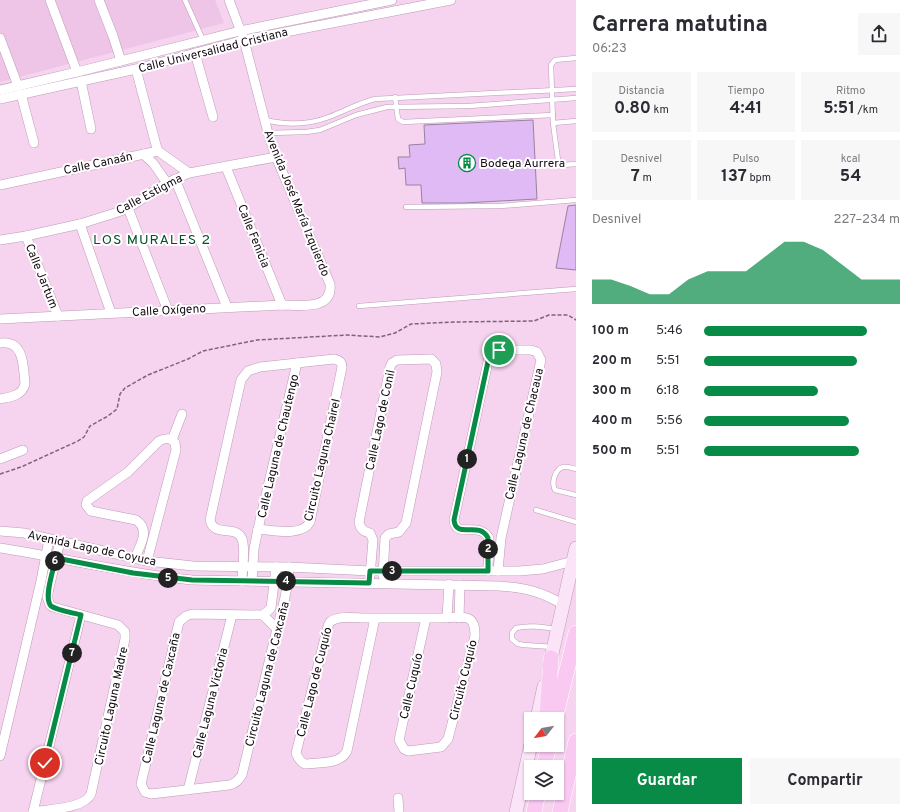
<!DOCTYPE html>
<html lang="es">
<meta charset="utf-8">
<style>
:root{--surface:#fff;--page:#f7f7f7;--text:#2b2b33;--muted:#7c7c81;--accent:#088b47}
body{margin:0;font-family:Overpass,sans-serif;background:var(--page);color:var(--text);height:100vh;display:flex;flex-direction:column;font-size:15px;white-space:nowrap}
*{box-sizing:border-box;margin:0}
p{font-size:13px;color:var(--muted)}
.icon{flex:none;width:22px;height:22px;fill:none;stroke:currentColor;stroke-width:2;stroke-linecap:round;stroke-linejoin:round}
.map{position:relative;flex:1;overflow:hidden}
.details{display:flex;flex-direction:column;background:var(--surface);width:340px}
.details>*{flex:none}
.needle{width:26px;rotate:239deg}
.buttons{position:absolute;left:524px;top:712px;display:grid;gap:8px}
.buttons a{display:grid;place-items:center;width:40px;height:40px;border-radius:0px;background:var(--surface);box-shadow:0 1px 3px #0004;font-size:20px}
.pin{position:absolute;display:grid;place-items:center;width:34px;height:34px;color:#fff;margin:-17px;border:2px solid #fff;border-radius:50%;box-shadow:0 1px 4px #0007}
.km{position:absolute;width:20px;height:20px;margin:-10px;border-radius:50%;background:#222;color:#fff;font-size:11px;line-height:20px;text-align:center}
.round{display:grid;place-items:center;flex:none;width:42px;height:42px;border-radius:0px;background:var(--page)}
.head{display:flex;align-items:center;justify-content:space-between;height:68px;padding:0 16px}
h1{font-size:22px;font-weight:700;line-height:30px}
.figures{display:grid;grid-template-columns:repeat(3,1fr);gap:6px;height:68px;padding:4px 16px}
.figures div{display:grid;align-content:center;border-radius:0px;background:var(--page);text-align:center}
.figures b{font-size:17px;font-weight:700}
.figures small{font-size:11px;font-weight:400}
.figures p{font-size:11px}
.chart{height:112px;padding:8px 16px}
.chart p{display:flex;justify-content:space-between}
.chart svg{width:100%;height:72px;margin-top:4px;fill:var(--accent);opacity:.7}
.button{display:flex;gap:8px;margin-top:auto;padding:8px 16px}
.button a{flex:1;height:46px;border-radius:0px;background:var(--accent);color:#fff;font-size:16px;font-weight:700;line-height:46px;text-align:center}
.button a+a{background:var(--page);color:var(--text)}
ul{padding:0 16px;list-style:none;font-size:13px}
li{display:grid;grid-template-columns:64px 48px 1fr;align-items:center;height:30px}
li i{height:10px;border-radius:5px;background:var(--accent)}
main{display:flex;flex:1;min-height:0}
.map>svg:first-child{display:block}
</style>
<main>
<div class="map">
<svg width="576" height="812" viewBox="0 0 576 812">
<rect width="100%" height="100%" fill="#f6d3ef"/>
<polygon fill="#eec5e7" points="0,0 215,0 224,23 0,82"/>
<g fill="#dfbaf5" stroke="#9782a3">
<polygon points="533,120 537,199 464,203 422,203 421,185 406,185 405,168 399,169 398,157 410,157 409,145 425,144 424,125"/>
<polygon points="576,205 576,270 556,268 568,206"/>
</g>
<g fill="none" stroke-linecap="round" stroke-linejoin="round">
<g stroke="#bc9bb6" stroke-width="5.5">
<g id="lane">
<polyline points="185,0 203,40"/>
<polyline points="576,58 555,60 551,65 553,123 558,160 559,164 563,165 576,164"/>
<polyline points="395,97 398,119 403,122 553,115"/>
<path d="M 265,120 C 286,125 308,125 329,117 C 345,111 359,103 375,99 L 576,89"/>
<polyline points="553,123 576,121"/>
<polyline points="268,133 306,132 320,130 356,115 387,107 469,106 576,98"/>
<polyline points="406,207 500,206 576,200"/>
<polyline points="359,306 576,289"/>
<path d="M 576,469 C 572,468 567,466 563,467 C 555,469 551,483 555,490 L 576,495"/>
<polyline points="536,510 576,522"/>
<path d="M 553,647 L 524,645 L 518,644 L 512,639 L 512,633 L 516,628 C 529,625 542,627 556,629"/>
</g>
</g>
<g stroke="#bc9bb6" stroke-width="10">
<g id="street">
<polyline points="50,0 77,72"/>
<polyline points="99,0 113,36 121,61"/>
<polyline points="0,38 18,86"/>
<polyline points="195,53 213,117"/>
<polyline points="136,69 156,145 158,151 189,173"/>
<polyline points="81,81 91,129"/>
<polyline points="0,90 77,72 240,31 392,0"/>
<polyline points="21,94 34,143"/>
<polyline points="0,99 136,69 244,40 451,0"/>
<polyline points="143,154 153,163 167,183"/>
<polyline points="226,167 282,305"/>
<polyline points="175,179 227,307"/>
<polyline points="0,185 158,151"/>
<polyline points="128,208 168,311"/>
<polyline points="80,224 111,313"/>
<polyline points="26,236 58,316"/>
<polyline points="0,240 26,236 80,224 115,213 128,208 167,183 189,173 276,157"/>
<path d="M 0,319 L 282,305 C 299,305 333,311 330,284 L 276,157 L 268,133 L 244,40 L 229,0"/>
<path d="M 0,343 C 25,340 23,367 25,384 C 22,396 10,397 0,399"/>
<polyline points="172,440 182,414"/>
<polyline points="0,459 23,450"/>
<polyline points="0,531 24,533 147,561 193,566 289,567 370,571 519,571 543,569 573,561"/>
<path d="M 0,548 C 64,558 127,574 192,580 L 499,586 C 525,588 540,591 562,604"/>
<path d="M 135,558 C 140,545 151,530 136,520 L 91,511 L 86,505 L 87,501 L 128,472 L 159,441 C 165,438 170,437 175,443 L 176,450 L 147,561"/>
<path d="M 276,567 L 271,608 L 263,615 L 192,614 L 186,616 L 179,622 L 141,784 L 145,792 L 151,794 L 229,785 C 235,784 238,781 242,775 C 253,730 263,686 274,641 C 280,616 288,593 289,567"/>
<path d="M 488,571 L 489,538 C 478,520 456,540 454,520 L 489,357 L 493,352 L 499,350 L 531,350 L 537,352 L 541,360 L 501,538 L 498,571"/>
<path d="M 370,576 L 373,540 L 370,533 C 363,532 360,528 359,522 L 390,367 L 392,363 L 397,360 L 431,359 L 436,364 L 437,372 L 406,523 L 399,532 L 389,534 L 385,538 L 383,576"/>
<path d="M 242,581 C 242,570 246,549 242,539 C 236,524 214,538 210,520 L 241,380 L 248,371 L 260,367 L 334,359 C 339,360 342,362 342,367 L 310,522 C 302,537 273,530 258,529"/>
<polyline points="252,581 254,549 258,529 297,363"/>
<polyline points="263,615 277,629"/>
<path d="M 375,618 L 347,751 C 340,765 319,762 305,764 C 300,762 298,758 296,753 L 328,626 L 330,622 C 339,615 355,618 366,618 C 391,618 417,618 443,618 C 450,618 460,616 467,618 C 475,620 475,630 475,636 L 448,739 L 441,747 L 408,751 L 404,749 L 399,740 L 426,618"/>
<polyline points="447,618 449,584"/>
<polyline points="459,618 460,585"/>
<polyline points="0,756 41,581 49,539"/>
<polyline points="188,790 232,615"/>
<polyline points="398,798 399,812"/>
<path d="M 33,812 C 48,809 84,809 91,794 L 125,639 L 125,632 L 118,625 L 53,607 L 50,605 L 47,597 L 60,541"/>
<polyline points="33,812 81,615"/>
</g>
</g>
<g stroke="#bc9bb6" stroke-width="14">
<g id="secondary">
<polyline points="549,667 576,548"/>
<polyline points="537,719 544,686"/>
<polyline points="516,812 531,744"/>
</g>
</g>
<g stroke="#fff" stroke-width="16">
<g id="primary">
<polyline points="547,719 551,658"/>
<polyline points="555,719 576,633"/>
<polyline points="544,767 549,745"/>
<polyline points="534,812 538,793"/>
<polyline points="560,812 576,741"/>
</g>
</g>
<g stroke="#7b6576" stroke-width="1.5" stroke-dasharray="4 2" stroke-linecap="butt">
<polyline points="0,474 21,467 78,441 84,437 90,426 108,416 117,409 120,394 125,388 148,375 188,359 203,351 257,340 347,335 380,337 395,333 411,324 455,322 534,321 549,315 568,315 576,320"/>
<polyline points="557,739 560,729"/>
</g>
<use href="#lane" stroke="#fff" stroke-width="4.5"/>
<use href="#street" stroke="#fff" stroke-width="9"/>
<use href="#secondary" stroke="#fce4f8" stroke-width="13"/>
<use href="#primary" stroke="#fac9f2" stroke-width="15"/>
</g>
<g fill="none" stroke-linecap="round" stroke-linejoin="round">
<g stroke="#fff" stroke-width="8">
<path id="route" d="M 45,763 L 81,615 C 74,613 56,610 51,606 C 43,598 54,568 56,558 L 133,573 L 192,580 L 369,583 L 370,571 L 488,571 L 488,538 C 479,520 456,540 454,520 L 489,357 L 493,352 L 499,350"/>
</g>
<use href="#route" stroke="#088b47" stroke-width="5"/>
</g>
<defs>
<g id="building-ring" transform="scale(0.9)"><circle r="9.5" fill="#fff" stroke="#088b47" stroke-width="1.5"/><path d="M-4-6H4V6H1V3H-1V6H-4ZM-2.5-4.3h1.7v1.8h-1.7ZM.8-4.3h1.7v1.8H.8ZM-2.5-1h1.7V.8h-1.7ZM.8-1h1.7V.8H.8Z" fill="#088b47"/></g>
</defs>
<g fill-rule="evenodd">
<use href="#building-ring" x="467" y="163"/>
</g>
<g text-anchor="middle" stroke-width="4" stroke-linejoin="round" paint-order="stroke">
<g font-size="12" fill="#140912" stroke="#fff">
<text transform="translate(213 50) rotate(-14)" y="4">Calle Universalidad Cristiana</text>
<text transform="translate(98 163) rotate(-12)" y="4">Calle Canaán</text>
<text transform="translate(149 194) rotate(-28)" y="4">Calle Estigma</text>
<text transform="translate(297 203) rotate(68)" y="4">Avenida José María Izquierdo</text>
<text transform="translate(254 236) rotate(68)" y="4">Calle Fenicia</text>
<text transform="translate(42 276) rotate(68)" y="4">Calle Jartum</text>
<text transform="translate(169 310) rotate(-3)" y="4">Calle Oxígeno</text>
<text transform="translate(380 420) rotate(-78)" y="4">Calle Lago de Conil</text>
<text transform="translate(524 434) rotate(-77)" y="4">Calle Laguna de Chacaua</text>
<text transform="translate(278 446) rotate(-77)" y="4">Calle Laguna de Chautengo</text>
<text transform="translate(322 460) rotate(-77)" y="4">Circuito Laguna Chairel</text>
<text transform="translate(92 548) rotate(12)" y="4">Avenida Lago de Coyuca</text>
<text transform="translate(267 674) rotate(-76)" y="4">Circuito Laguna de Caxcaña</text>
<text transform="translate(463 680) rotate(-76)" y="4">Circuito Cuquío</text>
<text transform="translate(314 682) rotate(-76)" y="4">Calle Lago de Cuquío</text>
<text transform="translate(411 686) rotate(-77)" y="4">Calle Cuquío</text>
<text transform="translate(161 698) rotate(-77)" y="4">Calle Laguna de Caxcaña</text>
<text transform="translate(210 703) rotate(-76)" y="4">Calle Laguna Victoria</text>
<text transform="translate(111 706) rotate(-78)" y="4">Circuito Laguna Madre</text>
</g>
<g font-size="12" fill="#140912" stroke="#fff" text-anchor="start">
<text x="480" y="167">Bodega Aurrera</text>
</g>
<g font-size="14" letter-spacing="1" fill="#025227" stroke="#fff">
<text x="152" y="244">LOS MURALES 2</text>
</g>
</g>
</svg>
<div class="buttons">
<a><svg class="needle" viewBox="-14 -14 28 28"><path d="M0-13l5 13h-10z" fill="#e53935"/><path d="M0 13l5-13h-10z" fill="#7c7c81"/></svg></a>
<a><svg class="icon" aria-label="layers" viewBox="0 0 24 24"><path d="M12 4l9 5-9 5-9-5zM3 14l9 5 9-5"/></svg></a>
</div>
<div class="pin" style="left:499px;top:350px;background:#1e9e55"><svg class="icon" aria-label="arrive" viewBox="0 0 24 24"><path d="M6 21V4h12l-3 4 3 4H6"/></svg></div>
<div class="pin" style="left:45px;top:763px;background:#d93025"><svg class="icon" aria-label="check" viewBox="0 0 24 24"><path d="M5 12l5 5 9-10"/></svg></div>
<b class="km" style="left:467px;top:459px">1</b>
<b class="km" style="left:488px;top:549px">2</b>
<b class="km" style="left:392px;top:571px">3</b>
<b class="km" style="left:286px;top:581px">4</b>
<b class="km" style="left:168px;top:578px">5</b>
<b class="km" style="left:55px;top:561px">6</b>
<b class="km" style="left:72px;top:653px">7</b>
</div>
<section class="details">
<div class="head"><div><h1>Carrera matutina</h1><p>06:23</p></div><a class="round"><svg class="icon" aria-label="share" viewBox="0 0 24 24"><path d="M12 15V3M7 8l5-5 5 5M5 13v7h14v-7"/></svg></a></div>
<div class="figures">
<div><p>Distancia</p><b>0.80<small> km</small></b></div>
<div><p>Tiempo</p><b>4:41</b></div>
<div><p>Ritmo</p><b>5:51<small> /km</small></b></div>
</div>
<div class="figures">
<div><p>Desnivel</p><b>7<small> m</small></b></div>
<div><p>Pulso</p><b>137<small> bpm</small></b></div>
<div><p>kcal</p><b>54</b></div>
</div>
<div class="chart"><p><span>Desnivel</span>227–234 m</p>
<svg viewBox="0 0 160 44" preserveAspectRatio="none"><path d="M0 44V29L10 29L20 33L30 38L40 38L50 29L60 24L70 24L80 24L90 15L100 6L110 6L120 11L130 20L140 29L150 29L160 29V44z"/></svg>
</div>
<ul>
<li><b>100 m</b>5:46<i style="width:83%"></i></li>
<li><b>200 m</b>5:51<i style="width:78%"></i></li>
<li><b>300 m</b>6:18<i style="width:58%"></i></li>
<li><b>400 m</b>5:56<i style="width:74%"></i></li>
<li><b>500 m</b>5:51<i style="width:79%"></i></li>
</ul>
<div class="button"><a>Guardar</a><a>Compartir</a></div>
</section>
</main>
